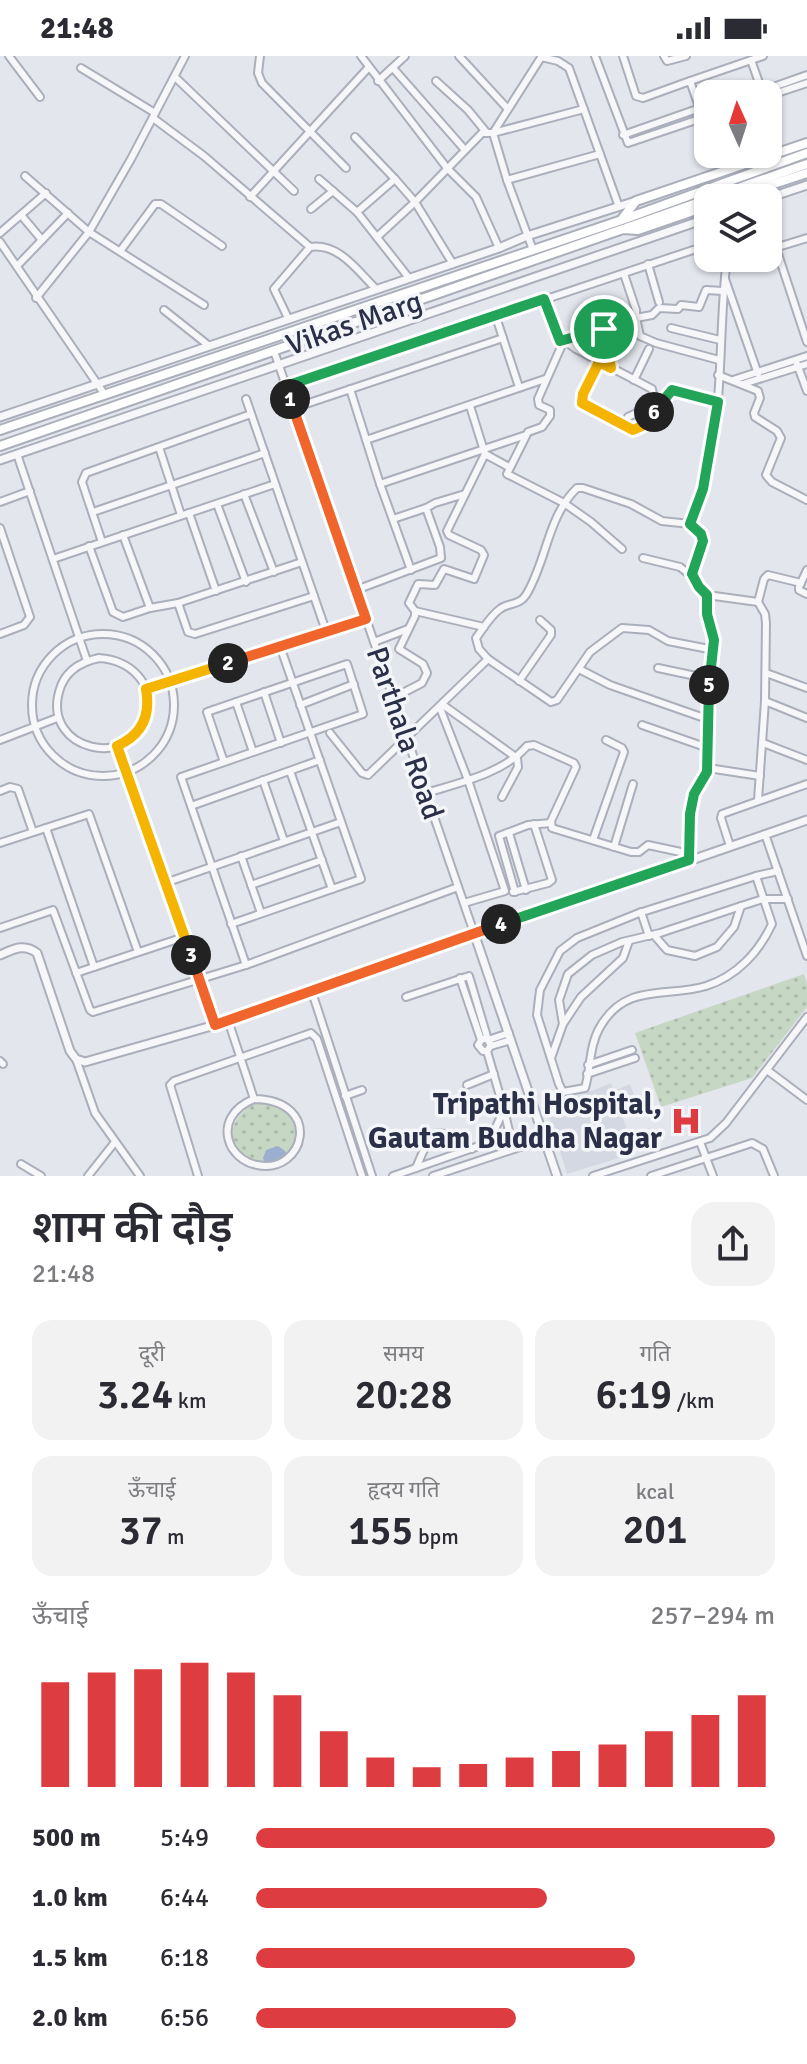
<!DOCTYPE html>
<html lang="hi">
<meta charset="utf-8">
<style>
:root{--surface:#fff;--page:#f2f2f3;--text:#2b2b33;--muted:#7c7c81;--accent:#dd3d40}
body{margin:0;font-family:Signika,"Noto Sans Devanagari",sans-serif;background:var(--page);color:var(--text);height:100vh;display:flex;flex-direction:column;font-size:30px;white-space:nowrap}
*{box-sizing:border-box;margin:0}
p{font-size:26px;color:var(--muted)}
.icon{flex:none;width:44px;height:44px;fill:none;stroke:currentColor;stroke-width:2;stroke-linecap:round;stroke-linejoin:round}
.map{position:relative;height:1120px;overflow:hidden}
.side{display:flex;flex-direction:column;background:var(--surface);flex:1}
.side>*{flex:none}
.needle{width:52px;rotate:357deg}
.controls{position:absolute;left:694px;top:24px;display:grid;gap:16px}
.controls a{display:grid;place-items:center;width:88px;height:88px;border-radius:16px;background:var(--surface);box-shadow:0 2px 6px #0004;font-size:40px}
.pin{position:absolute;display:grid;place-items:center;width:68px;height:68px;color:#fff;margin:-34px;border:4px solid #fff;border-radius:50%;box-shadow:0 2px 8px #0007}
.km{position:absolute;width:40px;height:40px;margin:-20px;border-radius:50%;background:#222;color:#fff;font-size:22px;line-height:40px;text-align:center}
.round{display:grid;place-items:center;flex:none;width:84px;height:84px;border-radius:24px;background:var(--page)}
.overview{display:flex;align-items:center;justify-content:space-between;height:136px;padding:0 32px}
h1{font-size:44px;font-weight:600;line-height:60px}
.figures{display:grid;grid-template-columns:repeat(3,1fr);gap:12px;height:136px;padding:8px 32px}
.figures div{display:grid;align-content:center;border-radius:20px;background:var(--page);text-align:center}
.figures b{font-size:40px;font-weight:600}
.figures small{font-size:22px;font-weight:400}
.figures p{font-size:22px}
.chart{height:224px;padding:16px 32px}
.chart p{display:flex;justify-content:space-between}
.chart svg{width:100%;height:144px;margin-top:8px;stroke:var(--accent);stroke-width:6}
ul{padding:0 32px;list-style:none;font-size:26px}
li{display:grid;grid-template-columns:128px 96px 1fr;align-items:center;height:60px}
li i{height:20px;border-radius:10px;background:var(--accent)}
.status{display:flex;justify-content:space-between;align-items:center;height:56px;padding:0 40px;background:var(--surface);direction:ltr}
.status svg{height:22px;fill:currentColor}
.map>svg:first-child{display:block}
</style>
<div class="status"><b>21:48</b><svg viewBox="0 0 49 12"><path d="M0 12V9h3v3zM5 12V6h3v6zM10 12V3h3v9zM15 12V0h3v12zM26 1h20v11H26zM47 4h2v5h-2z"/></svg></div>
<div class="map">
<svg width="807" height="1120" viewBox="0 0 807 1120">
<defs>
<pattern id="park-dots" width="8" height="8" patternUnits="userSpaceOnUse" patternTransform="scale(2)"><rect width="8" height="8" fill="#c6d7c3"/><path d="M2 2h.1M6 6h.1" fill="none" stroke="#aab9a9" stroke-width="1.8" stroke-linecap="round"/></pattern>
</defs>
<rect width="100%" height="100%" fill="#e3e6ed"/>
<g fill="#d4d8e2">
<polygon points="611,1027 635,1097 567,1118 547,1053"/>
<polygon points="630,1028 639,1052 624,1061 616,1034"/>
</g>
<g fill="url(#park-dots)">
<polygon points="804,918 807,928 807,951 752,1022 661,1051 635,977"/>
<path d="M 268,1044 L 295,1060 L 299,1081 L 290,1100 L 263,1110 C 257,1107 249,1105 244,1102 C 217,1081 240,1047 268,1044 Z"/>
</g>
<polygon fill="#9baed0" points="278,1090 285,1095 287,1101 265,1108 263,1102 266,1094"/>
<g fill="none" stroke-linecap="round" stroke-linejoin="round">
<g stroke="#abafbb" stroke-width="10">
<g id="minor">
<polyline points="9,0 40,41"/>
<polyline points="260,0 258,17 262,27 346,112"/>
<polyline points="361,0 447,112 476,141 499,192"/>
<polyline points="459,0 507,52"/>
<polyline points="595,0 628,87 708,60"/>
<polyline points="623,0 636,40 643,42 690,25 703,62"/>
<polyline points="664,0 667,5 686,0"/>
<polyline points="541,1 558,5 569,12 619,151"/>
<polyline points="751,4 763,38"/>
<polyline points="81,12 155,57"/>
<polyline points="393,12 465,94"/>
<polyline points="175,21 294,135"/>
<polyline points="378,25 405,0"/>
<polyline points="436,25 468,54 486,76"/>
<polyline points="690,25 763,0"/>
<polyline points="762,35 807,19"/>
<polyline points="768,40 807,27"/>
<polyline points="153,62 204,100 310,191"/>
<polyline points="623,79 700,52"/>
<polyline points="355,81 395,123"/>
<polyline points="25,120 89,176 204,249"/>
<polyline points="319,123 357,156 409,222"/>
<polyline points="507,124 600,98"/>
<polyline points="250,141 369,11"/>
<polyline points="311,153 333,135"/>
<polyline points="357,156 395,123 415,146 453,208"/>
<polyline points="21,159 42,184"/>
<polyline points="0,177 46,137"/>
<polyline points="377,181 415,146 482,77 493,77 584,53"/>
<polyline points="0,186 105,339"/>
<polyline points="776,192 807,286"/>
<polyline points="121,194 155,148 161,148 222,190"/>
<polyline points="533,194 507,124 493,77 542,0"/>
<polyline points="768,194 807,182"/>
<polyline points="727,207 743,202"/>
<polyline points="648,208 659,246"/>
<polyline points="17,210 68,157"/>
<polyline points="725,223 758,318"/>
<polyline points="36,242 89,176 131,103 185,0"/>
<polyline points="544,243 561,291 538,343 539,349 550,354 550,360 542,371 528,376 507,418 564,447 591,466 622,493"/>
<polyline points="164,254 208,289"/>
<polyline points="496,261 519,331"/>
<path d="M 288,262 L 274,233 L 310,191 C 339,187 357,214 376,233"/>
<polyline points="671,272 720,284"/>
<polyline points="604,273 611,312"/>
<polyline points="563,284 633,266 636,262 636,254 624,218"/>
<polyline points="564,284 576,293 652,333 653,338 645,353 628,361"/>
<polyline points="274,295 474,877"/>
<polyline points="719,304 656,287 640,280 636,262 652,259 659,252 678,253 681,249 699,251 706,234 723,235"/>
<polyline points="599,306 583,338 582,347 630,373 642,370 672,334 718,346"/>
<polyline points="797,308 807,335"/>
<polyline points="718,319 758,335 760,342 754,357 755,361 777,375 781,382 766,419 772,426 807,444"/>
<polyline points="634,324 649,293"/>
<polyline points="733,324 807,300"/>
<polyline points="743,328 807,308"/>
<polyline points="286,330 708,189"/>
<polyline points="350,333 380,428 411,514"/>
<polyline points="246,343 326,575"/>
<polyline points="294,352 503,282"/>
<polyline points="366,384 545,323"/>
<polyline points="159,391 181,459"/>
<polyline points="17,398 87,605"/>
<polyline points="485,398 509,411"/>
<polyline points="380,428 526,379"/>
<polyline points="244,438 274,516"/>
<polyline points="0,446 30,435"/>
<polyline points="217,448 246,526"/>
<polyline points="93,456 265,397"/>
<polyline points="189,457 216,535"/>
<polyline points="393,463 426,452"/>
<polyline points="0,472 30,561 24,569 0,578"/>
<polyline points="123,479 150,552"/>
<polyline points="102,486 82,426 86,417 251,358"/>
<polyline points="89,490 113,556 123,561 150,552 178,547 302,506"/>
<polyline points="643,502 680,511 694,522"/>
<polyline points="53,503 275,428"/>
<polyline points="807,514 799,531 799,534 807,538"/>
<polyline points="356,534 441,502 440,491 426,452 435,447 465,438"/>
<polyline points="707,539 758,546 765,558 766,567 765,645 758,744"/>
<polyline points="758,546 764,523 768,519 801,527"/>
<polyline points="178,547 188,576 195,578 314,540"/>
<polyline points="415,555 484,571"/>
<circle cx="103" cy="649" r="71"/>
<polyline points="374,586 408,573"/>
<path d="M 99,602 C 129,604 155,626 147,659 C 132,715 43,695 59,636 C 64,616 80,606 99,602 Z"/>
<polyline points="488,603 551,646 557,644 590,596 622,572 649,574 668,585 714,594"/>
<polyline points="658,612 710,623"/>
<polyline points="579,613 610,629 710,664"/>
<polyline points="766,617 807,632"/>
<polyline points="519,625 551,579 551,574 540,564"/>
<polyline points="146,633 366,563"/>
<polyline points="264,636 281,687"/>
<polyline points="393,642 422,627 427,617 423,608 399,593 415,560 415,555 409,547 418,528 435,529 444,513 474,523 484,499 481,494 449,479 447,475 485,398 470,350"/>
<polyline points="765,645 807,662"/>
<polyline points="236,646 253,696"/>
<polyline points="300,649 354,628"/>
<polyline points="443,649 517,702 518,711 502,741"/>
<polyline points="440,652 468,724 505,835 464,847"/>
<polyline points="642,669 708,692"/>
<path d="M 330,677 L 362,717 L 368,719 L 488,603 L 479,593 L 476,582 C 483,573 490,560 500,553 C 509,546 519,550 526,539 C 547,505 547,461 577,432 L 583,432 L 631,448 L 662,465 L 690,468"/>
<polyline points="0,684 57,662"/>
<polyline points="763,687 807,704"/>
<polyline points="117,690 215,969"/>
<polyline points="224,706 207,656 347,608 363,658 181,721 246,909"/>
<polyline points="708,712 760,720"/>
<polyline points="290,715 332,833"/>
<polyline points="263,724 284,785"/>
<polyline points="0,735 10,731 18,733 33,776"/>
<path d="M 426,737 C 459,727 504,717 527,690 L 534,689 L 574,707 L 576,711 L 551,765 L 552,772 L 631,796 L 639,796 L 648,789 L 690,798"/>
<polyline points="191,750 320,704"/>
<polyline points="46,772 94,911"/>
<polyline points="509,777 526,834"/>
<polyline points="765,778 807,900"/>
<polyline points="593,784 624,696 622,692 606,684"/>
<polyline points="0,787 89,758 138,896"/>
<polyline points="730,790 721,762 722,758 807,728"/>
<polyline points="614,791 633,728"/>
<polyline points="241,800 261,857"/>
<path d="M 689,804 L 690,758 L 694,738 L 707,716 L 709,626 L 714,594 L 713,575 L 707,558 L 707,539 L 699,531 L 692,518 L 703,485 L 690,468 C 728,386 716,289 727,202"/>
<path d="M 756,820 L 772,868 C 759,896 737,920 706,930 C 666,942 626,926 600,971 C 589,990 591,1012 585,1032 L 563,1036 L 559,1028 L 537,959 L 540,934 L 560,895 L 577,882 L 639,857 Z"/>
<polyline points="756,820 778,815"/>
<polyline points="165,827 341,766"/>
<polyline points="251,829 322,804"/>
<polyline points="513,836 548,827 552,824 534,768"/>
<polyline points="515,836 499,780 528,769 551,767"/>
<polyline points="641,856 649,880"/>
<polyline points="231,868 361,823 280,590"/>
<polyline points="0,872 53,854 90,954 93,956 246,909 458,831"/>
<polyline points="654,879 667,894 695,900 717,891 734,871 741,850"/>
<polyline points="76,917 184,881"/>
<polyline points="460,922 481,984"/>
<polyline points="312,936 372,1120"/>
<polyline points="406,941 469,920 488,984 509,977"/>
<path d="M 228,964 L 254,1043 C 234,1051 220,1069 232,1092 C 238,1101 246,1107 257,1109 C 305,1119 324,1044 254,1043"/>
<polyline points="563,968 581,941 623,902 629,885"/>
<polyline points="491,990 511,984"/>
<polyline points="487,995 491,989 487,983 482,983 478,989 483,995 487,995 504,1054"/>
<polyline points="551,1002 563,968 559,944 568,918 592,899 622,886 660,877 741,850 763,843 788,843"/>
<polyline points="76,1003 95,1057 140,1120"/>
<polyline points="0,1005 3,1008"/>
<polyline points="588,1009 632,994"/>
<polyline points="767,1014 807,1044"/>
<polyline points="587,1018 635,1002"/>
<polyline points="467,1029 494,1018"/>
<polyline points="345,1040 362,1034"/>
<polyline points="700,1086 713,1120"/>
<polyline points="21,1108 41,1120"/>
<path d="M 416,1112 C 434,1070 432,1069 472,1093"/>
<polyline points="88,1120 115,1086"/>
<polyline points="198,1120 170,1029 174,1025 311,977 317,983 362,1120"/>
<polyline points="393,1120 510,1079 504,1054 488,1088"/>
<polyline points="433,1120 544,1083"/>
<polyline points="593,1120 710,1082 726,1067 807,961"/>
<polyline points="651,1120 752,1087 763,1093 774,1120"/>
</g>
</g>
<g stroke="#abafbb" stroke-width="11">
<g id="tertiary">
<polyline points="768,142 807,129"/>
<polyline points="0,361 499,192 527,180 636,145"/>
<polyline points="0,404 708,162"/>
<polyline points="474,877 557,1120"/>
<path d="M 0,899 C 14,893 24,887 37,897 L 70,995 L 76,1003 L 85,1006 L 215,969 L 807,764"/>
</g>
</g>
<g stroke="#abafbb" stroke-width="12">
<g id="secondary">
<polyline points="710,142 807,108"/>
<polyline points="731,142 807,117"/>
<polyline points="622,163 636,145 807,87"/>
<polyline points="626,172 708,143"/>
<polyline points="0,374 622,164 807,97"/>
<polyline points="0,390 623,173 638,174 708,150"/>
</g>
</g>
<use href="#minor" stroke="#f7f7fa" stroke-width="6"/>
<use href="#tertiary" stroke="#f7f7fa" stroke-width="7"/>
<use href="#secondary" stroke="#fff" stroke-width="8"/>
</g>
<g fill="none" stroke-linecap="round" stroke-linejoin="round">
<g stroke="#fff" stroke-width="16">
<polyline id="split-1" points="290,343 286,330 544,243 560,285 604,273"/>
</g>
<g stroke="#fff" stroke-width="16">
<polyline id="split-2" points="228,607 366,563 290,343"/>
</g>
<g stroke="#fff" stroke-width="16">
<path id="split-3" d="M 191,899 L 117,690 C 142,679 151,660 146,633 L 228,607"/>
</g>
<g stroke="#fff" stroke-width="16">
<polyline id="split-4" points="191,899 215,969 501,868"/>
</g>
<g stroke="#fff" stroke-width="16">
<polyline id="split-5" points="501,868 689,804 690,758 694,738 707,716 709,629"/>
</g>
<g stroke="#fff" stroke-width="16">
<polyline id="split-6" points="654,356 672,334 718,346 703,433 690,468 701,478 703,485 692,518 699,531 707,539 707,558 714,584 709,629"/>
</g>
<g stroke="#fff" stroke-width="16">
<polyline id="split-7" points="604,273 611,312 599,306 583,338 582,347 633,374 642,370 654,356"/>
</g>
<use href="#split-1" stroke="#22a559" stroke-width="10"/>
<use href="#split-2" stroke="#f0652b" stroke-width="10"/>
<use href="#split-3" stroke="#f5b400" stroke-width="10"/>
<use href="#split-4" stroke="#f0652b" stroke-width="10"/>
<use href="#split-5" stroke="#22a559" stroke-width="10"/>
<use href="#split-6" stroke="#22a559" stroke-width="10"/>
<use href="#split-7" stroke="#f5b400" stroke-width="10"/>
</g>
<defs>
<g id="hospital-bare" transform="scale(2.4)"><path d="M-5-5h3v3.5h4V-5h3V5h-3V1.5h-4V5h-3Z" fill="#dd3d40" stroke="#f3f5f9" stroke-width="2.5" paint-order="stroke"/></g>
</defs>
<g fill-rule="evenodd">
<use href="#hospital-bare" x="686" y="1065"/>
</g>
<g text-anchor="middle" stroke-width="7" stroke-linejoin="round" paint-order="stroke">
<g font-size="30" fill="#293047" stroke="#f3f5f9">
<text transform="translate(354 267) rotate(-19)" y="10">Vikas Marg</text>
<text transform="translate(405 677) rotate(71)" y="10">Parthala Road</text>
</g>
<g font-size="30" font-weight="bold" fill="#293047" stroke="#f3f5f9" text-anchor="end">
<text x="662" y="1058">Tripathi Hospital,<tspan x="662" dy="34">Gautam Buddha Nagar</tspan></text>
</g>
</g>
</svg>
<div class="controls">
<a><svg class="needle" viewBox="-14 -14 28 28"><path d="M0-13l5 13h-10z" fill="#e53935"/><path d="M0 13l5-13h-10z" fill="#7c7c81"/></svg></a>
<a><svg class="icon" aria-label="layers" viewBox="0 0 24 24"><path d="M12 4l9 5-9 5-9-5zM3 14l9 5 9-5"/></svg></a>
</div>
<div class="pin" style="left:604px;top:273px;background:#1e9e55"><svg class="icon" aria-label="arrive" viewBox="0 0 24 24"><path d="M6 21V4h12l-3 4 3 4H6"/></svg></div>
<b class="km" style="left:290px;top:343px">1</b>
<b class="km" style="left:228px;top:607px">2</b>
<b class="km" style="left:191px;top:899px">3</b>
<b class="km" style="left:501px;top:868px">4</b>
<b class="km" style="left:709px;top:629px">5</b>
<b class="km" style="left:654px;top:356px">6</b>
</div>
<section class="side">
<div class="overview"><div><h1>शाम की दौड़</h1><p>21:48</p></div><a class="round"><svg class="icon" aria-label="share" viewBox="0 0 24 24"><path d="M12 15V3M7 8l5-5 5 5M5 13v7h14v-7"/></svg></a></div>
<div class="figures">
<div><p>दूरी</p><b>3.24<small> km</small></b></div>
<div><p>समय</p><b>20:28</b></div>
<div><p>गति</p><b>6:19<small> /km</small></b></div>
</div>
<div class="figures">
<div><p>ऊँचाई</p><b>37<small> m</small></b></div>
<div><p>हृदय गति</p><b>155<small> bpm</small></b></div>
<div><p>kcal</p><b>201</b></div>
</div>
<div class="chart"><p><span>ऊँचाई</span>257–294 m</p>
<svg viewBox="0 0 160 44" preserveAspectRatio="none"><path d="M5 44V12M15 44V9M25 44V8M35 44V6M45 44V9M55 44V16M65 44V27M75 44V35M85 44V38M95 44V37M105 44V35M115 44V33M125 44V31M135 44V27M145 44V22M155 44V16"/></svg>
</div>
<ul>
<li><b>500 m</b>5:49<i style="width:100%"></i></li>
<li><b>1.0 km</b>6:44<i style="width:56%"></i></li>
<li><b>1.5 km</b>6:18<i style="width:73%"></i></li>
<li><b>2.0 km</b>6:56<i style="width:50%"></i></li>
</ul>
</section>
